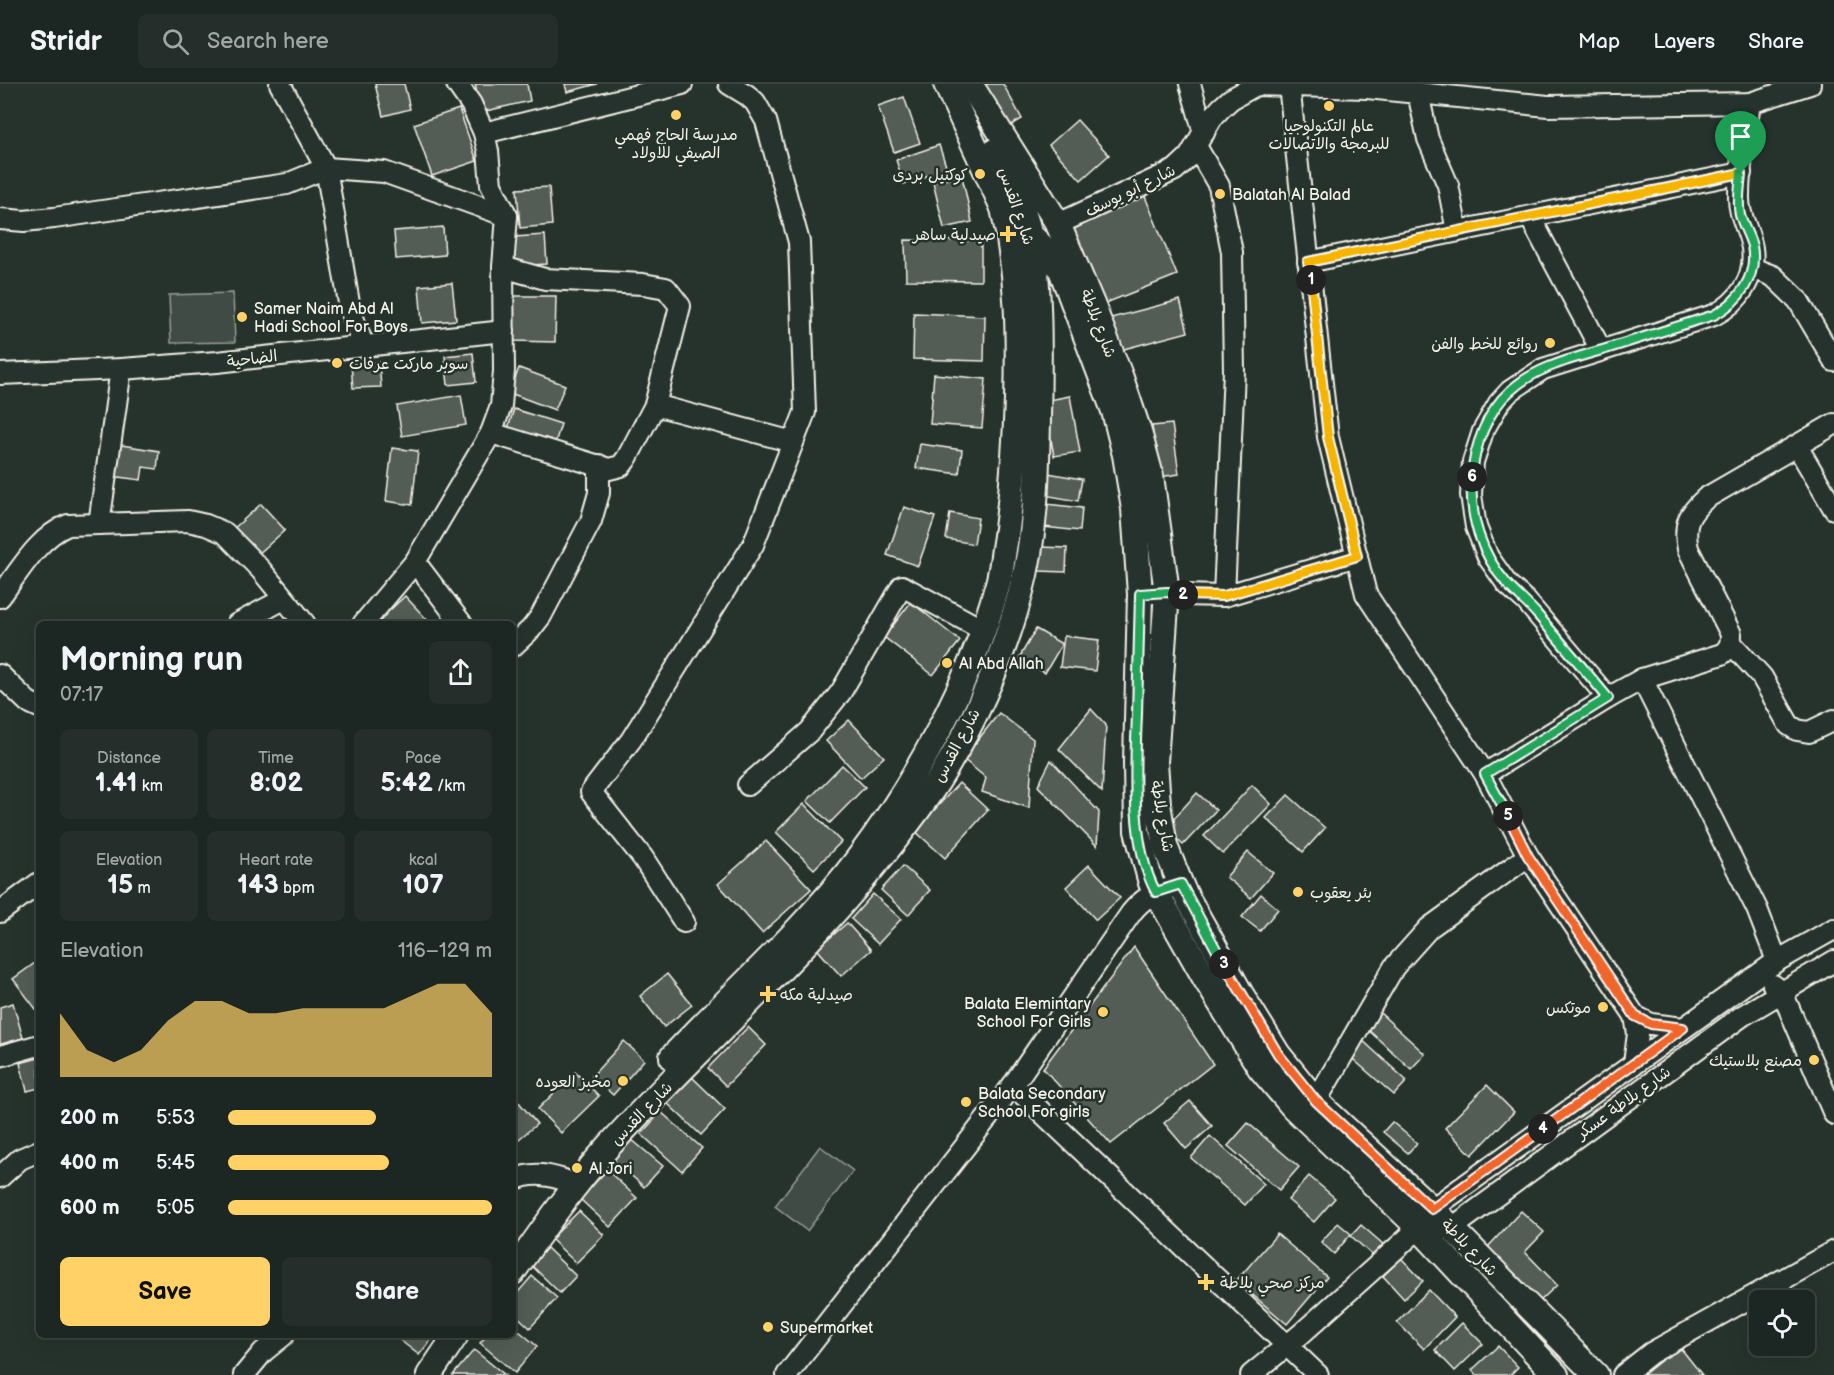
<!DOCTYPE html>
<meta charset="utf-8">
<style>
:root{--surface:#1c2622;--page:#252e2a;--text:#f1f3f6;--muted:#a0a5a5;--line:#3a4340;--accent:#ffd166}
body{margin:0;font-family:"Balsamiq Sans","Playpen Sans Arabic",sans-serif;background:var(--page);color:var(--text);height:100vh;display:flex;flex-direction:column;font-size:22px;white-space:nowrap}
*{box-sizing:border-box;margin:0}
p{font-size:20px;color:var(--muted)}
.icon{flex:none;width:33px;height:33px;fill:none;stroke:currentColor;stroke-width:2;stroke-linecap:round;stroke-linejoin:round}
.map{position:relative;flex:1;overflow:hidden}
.drawer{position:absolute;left:36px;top:537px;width:480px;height:717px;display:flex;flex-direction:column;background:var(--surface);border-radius:9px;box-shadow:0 6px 24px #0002,0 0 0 2px var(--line)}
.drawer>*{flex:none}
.buttons{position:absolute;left:1749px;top:1206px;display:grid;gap:12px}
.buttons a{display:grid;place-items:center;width:66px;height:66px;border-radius:9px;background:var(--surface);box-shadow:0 6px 24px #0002,0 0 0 2px var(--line);font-size:30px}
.pin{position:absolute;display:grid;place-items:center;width:51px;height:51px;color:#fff;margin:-62px -26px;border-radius:50% 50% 50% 0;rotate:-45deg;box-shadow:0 0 6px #0007}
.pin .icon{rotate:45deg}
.km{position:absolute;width:30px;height:30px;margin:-15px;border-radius:50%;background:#222;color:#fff;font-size:16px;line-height:30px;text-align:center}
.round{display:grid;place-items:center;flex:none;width:63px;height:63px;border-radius:9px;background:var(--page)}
.headline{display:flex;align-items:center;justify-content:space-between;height:102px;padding:0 24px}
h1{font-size:33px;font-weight:600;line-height:45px}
.stats{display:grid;grid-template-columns:repeat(3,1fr);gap:9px;height:102px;padding:6px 24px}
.stats div{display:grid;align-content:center;border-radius:9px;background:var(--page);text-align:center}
.stats b{font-size:26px;font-weight:600}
.stats small{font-size:16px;font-weight:400}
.stats p{font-size:16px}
.chart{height:168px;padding:12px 24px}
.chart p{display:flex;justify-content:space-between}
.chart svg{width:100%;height:108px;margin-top:6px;fill:var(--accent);opacity:.7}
.button{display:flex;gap:12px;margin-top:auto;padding:12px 24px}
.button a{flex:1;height:69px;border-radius:9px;background:var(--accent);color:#111;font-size:24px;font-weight:600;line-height:69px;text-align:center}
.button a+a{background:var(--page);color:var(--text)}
ul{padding:0 24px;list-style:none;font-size:20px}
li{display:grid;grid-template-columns:96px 72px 1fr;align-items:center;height:45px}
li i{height:15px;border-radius:8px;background:var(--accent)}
header{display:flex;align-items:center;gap:36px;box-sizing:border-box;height:84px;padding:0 30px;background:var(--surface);border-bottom:2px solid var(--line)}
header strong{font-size:28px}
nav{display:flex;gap:33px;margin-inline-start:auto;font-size:21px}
.search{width:420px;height:54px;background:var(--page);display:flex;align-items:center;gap:15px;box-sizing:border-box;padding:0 21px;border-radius:9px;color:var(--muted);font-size:22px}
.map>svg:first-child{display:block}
</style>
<header>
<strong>Stridr</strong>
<div class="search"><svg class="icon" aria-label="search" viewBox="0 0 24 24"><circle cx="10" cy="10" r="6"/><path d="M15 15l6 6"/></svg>Search here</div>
<nav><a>Map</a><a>Layers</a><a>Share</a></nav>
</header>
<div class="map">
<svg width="1834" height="1291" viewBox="0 0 1834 1291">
<rect width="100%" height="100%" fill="#26332d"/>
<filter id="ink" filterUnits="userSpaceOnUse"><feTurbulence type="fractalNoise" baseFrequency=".0167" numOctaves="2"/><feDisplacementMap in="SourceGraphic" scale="12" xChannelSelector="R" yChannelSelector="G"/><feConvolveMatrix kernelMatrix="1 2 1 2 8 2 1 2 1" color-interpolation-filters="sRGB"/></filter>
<g filter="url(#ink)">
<g fill="#414b45" stroke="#9a9e96" stroke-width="1.5">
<polygon points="233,209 235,258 171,259 169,211"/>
<polygon points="820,1062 853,1087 807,1147 775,1122"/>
</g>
<g fill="#525c55" stroke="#f4f1e8" stroke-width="1.5">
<polygon points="375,0 404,0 410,25 383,32"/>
<polygon points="475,0 527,0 530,17 481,28"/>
<polygon points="565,0 597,0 567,8"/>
<polygon points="974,0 1003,0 1022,35 1001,47"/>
<polygon points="904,13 920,59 894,68 878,22"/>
<polygon points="459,25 477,77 432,92 414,40"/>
<polygon points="1077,36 1109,71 1081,96 1049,61"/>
<polygon points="939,61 947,85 904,100 896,76"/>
<polygon points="962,92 972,138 944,144 933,98"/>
<polygon points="549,103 552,141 520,144 517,105"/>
<polygon points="1144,110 1177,191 1103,220 1071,140"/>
<polygon points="443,143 445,171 396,175 394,147"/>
<polygon points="545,151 547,180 515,182 514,153"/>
<polygon points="905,156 981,157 981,197 906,196"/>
<polygon points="452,199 456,236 422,239 419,202"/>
<polygon points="513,212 556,212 555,258 512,257"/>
<polygon points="1180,216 1188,248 1120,266 1111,234"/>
<polygon points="914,229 985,232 984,277 913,275"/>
<polygon points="473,269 476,298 448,301 445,272"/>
<polygon points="379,278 381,303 353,304 351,280"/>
<polygon points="519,284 565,301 555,326 510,309"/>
<polygon points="934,290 986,295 982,344 930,340"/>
<polygon points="461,311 466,341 402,352 397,322"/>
<polygon points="1070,312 1080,368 1054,372 1044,317"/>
<polygon points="514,325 561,340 552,369 505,354"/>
<polygon points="1172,340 1179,390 1159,393 1152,342"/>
<polygon points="115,360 159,367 157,385 143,383 141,396 111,392"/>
<polygon points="920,360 962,366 959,390 916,384"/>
<polygon points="392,364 418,367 412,421 386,417"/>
<polygon points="1048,389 1082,395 1078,417 1044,411"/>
<polygon points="261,420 285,446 255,473 231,447"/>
<polygon points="1046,420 1082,424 1080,447 1044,443"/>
<polygon points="904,423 935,433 918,482 887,471"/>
<polygon points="950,429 978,434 974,460 946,455"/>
<polygon points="1039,463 1067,464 1066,488 1038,487"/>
<polygon points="405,512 431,540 375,540"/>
<polygon points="911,518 960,557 933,591 884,553"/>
<polygon points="1036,545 1062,560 1045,589 1019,574"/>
<polygon points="1064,552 1099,556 1095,587 1060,583"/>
<polygon points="1091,625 1106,641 1102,708 1059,665"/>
<polygon points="999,629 1033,655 1029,724 982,708 986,694 963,675"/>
<polygon points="849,636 884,673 861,694 826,657"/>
<polygon points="1051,676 1099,728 1097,762 1038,702"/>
<polygon points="842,681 865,703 830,739 807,717"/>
<polygon points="959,699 988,726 945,774 915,747"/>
<polygon points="1252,701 1271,720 1223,770 1204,752"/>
<polygon points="1197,709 1216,726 1183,761 1165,744"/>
<polygon points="1288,711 1325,744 1303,768 1266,734"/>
<polygon points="804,720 841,758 814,785 776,748"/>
<polygon points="766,757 811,805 762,849 718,800"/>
<polygon points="1248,768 1273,789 1251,814 1226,793"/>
<polygon points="1089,781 1120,814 1096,836 1066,803"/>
<polygon points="903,782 930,806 908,831 881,806"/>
<polygon points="873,810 901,835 878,860 851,835"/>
<polygon points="1261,810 1278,825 1260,847 1242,833"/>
<polygon points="847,839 871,866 841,892 817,865"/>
<polygon points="1134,863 1213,980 1111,1060 1043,984"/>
<polygon points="39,876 39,929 13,895"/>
<polygon points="667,890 692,921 664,943 640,912"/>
<polygon points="13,919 23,954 0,961 0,923"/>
<polygon points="1379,928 1425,970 1411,985 1365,943"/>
<polygon points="748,943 766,961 726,1002 708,984"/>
<polygon points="1360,954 1407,997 1394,1011 1346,969"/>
<polygon points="624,957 644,976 613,1011 592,992"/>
<polygon points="39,974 39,1004 27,1007 20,979"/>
<polygon points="575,988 599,1012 561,1049 538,1025"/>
<polygon points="692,993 725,1025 701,1051 667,1019"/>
<polygon points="1487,1001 1514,1028 1472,1071 1445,1044"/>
<polygon points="513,1011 537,1040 513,1060"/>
<polygon points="1190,1017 1212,1042 1186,1065 1164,1039"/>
<polygon points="661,1028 702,1064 682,1087 641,1050"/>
<polygon points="1392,1038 1417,1059 1408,1069 1383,1048"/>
<polygon points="1248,1039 1299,1083 1279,1106 1228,1062"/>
<polygon points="1210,1052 1264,1100 1245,1121 1191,1074"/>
<polygon points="631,1055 663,1082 644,1103 613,1075"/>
<polygon points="607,1086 637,1114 610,1143 580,1115"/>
<polygon points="1309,1092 1335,1114 1314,1138 1288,1116"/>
<polygon points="579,1127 604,1151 576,1179 551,1155"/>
<polygon points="1521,1127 1544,1148 1525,1168 1557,1201 1538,1219 1487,1164"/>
<polygon points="1338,1139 1351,1150 1334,1170 1321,1158"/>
<polygon points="1361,1141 1383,1160 1373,1172 1351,1152"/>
<polygon points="1277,1150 1327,1193 1287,1240 1236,1197"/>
<polygon points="547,1164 576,1192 560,1209 531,1181"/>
<polygon points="1401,1174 1423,1197 1404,1215 1383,1192"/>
<polygon points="532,1192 557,1214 530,1244 513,1228 513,1214"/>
<polygon points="1429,1206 1455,1233 1424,1265 1397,1238"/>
<polygon points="1462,1239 1483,1260 1455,1287 1435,1266"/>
<polygon points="513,1242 537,1262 515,1289 480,1259 487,1251 513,1251"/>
<polygon points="398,1251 435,1251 419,1271 396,1253"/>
<polygon points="1498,1262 1518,1283 1510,1291 1476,1291 1472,1286"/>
<polygon points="1679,1262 1702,1291 1643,1291"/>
<polygon points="474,1266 505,1291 453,1291"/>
</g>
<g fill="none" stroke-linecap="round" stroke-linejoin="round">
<g stroke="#f4f1e8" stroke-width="24">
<g id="minor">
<polyline points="280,0 326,84 350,225 363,261"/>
<polyline points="1190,0 1204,49"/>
<polyline points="1289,1 1328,353 1366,510 1485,690 1528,772 1635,932 1638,950 1634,979"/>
<polyline points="1418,9 1428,55 1448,101 1457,147"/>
<polyline points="484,49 682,0"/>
<polyline points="1196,62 1219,102 1232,168 1234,287 1224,512"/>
<polyline points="1530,133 1601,266"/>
<polyline points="0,135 24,137 54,134 287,100 326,84 384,88 507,132"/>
<polyline points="1058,140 1175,86 1189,73 1212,34 1221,24 1231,15 1256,1 1367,4 1548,22 1750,19 1810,0"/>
<polyline points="1308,178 1741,89"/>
<polyline points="1752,184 1773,192 1798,216 1834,277"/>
<polyline points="0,290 121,285 217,278 504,247"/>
<polyline points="655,321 793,358"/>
<polyline points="491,349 609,385 621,382 627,374 655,321 680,222 666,204 643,200 545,195 503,183"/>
<polyline points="1797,362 1834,425"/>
<polyline points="99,440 121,285"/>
<polyline points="415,478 462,540"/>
<polyline points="1140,510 1167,508 1182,511 1224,512 1357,472"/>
<path d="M 0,513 C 19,488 38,453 68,441 L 188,437 L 206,441 L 225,449 L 261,486 L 305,540"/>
<polyline points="237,540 284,515"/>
<polyline points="363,540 415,478 491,349 501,322 504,287 503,183 507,132 491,101 488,67 484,49 471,20 457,0"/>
<polyline points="1731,559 1762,593 1789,641 1797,646 1809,648 1834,636"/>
<polyline points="513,562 531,545 541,532 591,437 599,409 599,381"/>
<polyline points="0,591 28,618 39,623"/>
<polyline points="1642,595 1757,825 1777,877"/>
<path d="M 1608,614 L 1526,517 L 1507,500 L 1488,473 L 1476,443 L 1471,411 L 1473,378 L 1483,347 L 1499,319 L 1510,307 L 1543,285 L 1714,231 C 1740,218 1756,193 1752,164 C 1749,145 1738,132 1739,111 C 1739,81 1746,49 1750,19"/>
<path d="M 1485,690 L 1608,614 L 1642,595 L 1722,570 C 1730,564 1731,559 1731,550 L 1688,465 C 1683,441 1688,430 1706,414 L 1834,340"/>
<polyline points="748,701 810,647 841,608 902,502 983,546"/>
<polyline points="0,828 39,799"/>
<polyline points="684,838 643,774 591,708 631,656 753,461 805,328 799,158 766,37 755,18 747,11 729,0"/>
<polyline points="1773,901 1782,908 1834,1030"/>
<polyline points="1635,932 1651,940 1683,944"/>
<polyline points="0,972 39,961"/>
<polyline points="1013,1001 1318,1291"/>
<polyline points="1316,1017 1394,883 1429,844 1528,772"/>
<polyline points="0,1093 20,1075 39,1067"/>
<path d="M 513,1096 C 532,1088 545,1090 564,1096"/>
<polyline points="1437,1144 1452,1144 1742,932 1834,877"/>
<polyline points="244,1291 263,1268 284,1251"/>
<path d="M 787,1291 L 1013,1001 L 1131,829 C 1142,815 1153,809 1170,804"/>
<polyline points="1251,1291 1301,1250 1419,1144 1432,1125 1777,877 1834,845"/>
<polyline points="1623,1291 1651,1269 1834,1167"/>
</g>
</g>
<g stroke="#f4f1e8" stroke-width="28">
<g id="major">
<polyline points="946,0 1003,124 1044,164 1061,186 1114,327 1125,371 1134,425 1140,510 1136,678 1137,747 1151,799 1206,896 1260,984 1293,1023 1419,1144 1556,1291"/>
<polyline points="970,0 1058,140 1092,220 1121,294 1139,348 1151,392 1167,508 1155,678 1158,720 1165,762 1183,806 1241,910 1278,970 1316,1017 1442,1134 1596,1291"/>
<path d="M 672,973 C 732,909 804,846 857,776 C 914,701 972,595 997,503 C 1001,491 1002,478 1004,465 C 1012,416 1015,366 1017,316 C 1019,249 1018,190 1003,124"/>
<path d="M 513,1188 C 543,1145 573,1102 608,1063 C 695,967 793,882 875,781 C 897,754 919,726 938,697 C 974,640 1002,576 1020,511 C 1036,454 1037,393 1038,335 C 1039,291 1040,247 1037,203 C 1036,186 1035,168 1030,151 C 1023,122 1009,93 996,66"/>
<polyline points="429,1291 456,1251"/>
</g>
</g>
<use href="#minor" stroke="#26332d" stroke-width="20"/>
<use href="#major" stroke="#26332d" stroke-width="24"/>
</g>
</g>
<g fill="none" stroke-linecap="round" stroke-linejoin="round" filter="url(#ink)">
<g stroke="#fff" stroke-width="12">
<polyline id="split-1" points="1311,196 1308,178 1741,89"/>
</g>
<g stroke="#fff" stroke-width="12">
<polyline id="split-2" points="1183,511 1224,512 1357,472 1328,353 1311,196"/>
</g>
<g stroke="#fff" stroke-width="12">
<path id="split-3" d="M 1183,511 L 1167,508 L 1140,510 C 1139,550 1138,590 1137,630 C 1135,682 1130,762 1156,808 L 1181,800 L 1224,880"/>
</g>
<g stroke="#fff" stroke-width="12">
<polyline id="split-4" points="1224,880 1278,970 1316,1017 1432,1125 1543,1045"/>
</g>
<g stroke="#fff" stroke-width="12">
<polyline id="split-5" points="1508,732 1528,772 1635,932 1651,940 1683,944 1543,1045"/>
</g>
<g stroke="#fff" stroke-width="12">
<path id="split-6" d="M 1472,393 C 1469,432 1481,470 1507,500 C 1516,510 1527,519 1536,529 C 1560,557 1584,585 1608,614 L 1485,690 L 1508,732"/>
</g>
<g stroke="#fff" stroke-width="12">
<path id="split-7" d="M 1472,393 C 1474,363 1487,327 1510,307 C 1537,282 1575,274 1609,264 C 1644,253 1679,242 1714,231 C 1739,218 1758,192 1752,162 C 1749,151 1743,142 1740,131 C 1737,118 1740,103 1741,89"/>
</g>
<use href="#split-1" stroke="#f5b400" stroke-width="8"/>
<use href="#split-2" stroke="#f5b400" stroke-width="8"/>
<use href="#split-3" stroke="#22a559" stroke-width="8"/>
<use href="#split-4" stroke="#f0652b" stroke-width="8"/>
<use href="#split-5" stroke="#f0652b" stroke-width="8"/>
<use href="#split-6" stroke="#22a559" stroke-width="8"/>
<use href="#split-7" stroke="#22a559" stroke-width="8"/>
</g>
<g fill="#ffd166" stroke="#26332d" stroke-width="2">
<circle cx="1329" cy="22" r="6"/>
<circle cx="676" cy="31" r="6"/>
<circle cx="980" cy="90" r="6"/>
<circle cx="1220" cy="110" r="6"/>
<path d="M1005 141h6v6h6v6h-6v6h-6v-6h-6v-6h6z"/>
<circle cx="242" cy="233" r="6"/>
<circle cx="1550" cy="259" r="6"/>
<circle cx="337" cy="279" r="6"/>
<circle cx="947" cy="579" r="6"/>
<circle cx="1298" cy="808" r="6"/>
<path d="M765 901h6v6h6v6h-6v6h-6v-6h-6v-6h6z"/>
<circle cx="1603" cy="923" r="6"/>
<circle cx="1103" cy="928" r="6"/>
<circle cx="1814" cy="976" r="6"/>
<circle cx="623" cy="997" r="6"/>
<circle cx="966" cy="1018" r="6"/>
<circle cx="577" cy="1084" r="6"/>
<path d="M1203 1189h6v6h6v6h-6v6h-6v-6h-6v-6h6z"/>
<circle cx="768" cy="1243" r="6"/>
</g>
<g text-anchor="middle" stroke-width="5" stroke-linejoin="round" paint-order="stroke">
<g font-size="16" fill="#f4f1e8" stroke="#26332d" text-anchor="start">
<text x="1329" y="47" text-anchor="middle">عالم التكنولوجيا<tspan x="1329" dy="18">للبرمجة والاتصالات</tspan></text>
<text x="676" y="56" text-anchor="middle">مدرسة الحاج فهمي<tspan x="676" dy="18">الصيفي للاولاد</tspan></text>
<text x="968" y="96" text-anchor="end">كوكتيل بردى</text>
<text x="1232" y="116">Balatah Al Balad</text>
<text x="996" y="156" text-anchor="end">صيدلية ساهر</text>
<text x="254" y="230">Samer Naim Abd Al<tspan x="254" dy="18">Hadi School For Boys</tspan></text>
<text x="1538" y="265" text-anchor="end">روائع للخط والفن</text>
<text x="349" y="285">سوبر ماركت عرفات</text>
<text x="959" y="585">Al Abd Allah</text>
<text x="1310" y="814">بئر يعقوب</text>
<text x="780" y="916">صيدلية مكه</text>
<text x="1091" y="925" text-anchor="end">Balata Elemintary<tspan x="1091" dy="18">School For Girls</tspan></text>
<text x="1591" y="929" text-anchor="end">موتكس</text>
<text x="1802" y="982" text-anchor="end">مصنع بلاستيك</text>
<text x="611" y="1003" text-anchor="end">مخبز العوده</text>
<text x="978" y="1015">Balata Secondary<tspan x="978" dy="18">School For girls</tspan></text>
<text x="589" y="1090">Al Jori</text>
<text x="1220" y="1204">مركز صحي بلاطة</text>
<text x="780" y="1249">Supermarket</text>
</g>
<g font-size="16" fill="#f4f1e8" stroke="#26332d">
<text transform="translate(1130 106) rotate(-26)" y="6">شارع أبو يوسف</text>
<text transform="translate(1017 122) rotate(71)" y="6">شارع القدس</text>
<text transform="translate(1099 239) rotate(69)" y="6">شارع بلاطة</text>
<text transform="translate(252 274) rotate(-7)" y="6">الضاحية</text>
<text transform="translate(956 661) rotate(-62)" y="6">شارع القدس</text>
<text transform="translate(1163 732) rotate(80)" y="6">شارع بلاطة</text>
<text transform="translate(1623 1018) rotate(-36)" y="6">شارع بلاطة عسكر</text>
<text transform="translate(641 1029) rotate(-46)" y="6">شارع القدس</text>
<text transform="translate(1470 1163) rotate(46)" y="6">شارع بلاطة</text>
</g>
</g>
</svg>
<div class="buttons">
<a><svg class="icon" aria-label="locate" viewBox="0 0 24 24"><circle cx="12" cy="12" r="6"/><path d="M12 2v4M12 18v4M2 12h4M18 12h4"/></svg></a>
</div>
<div class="pin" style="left:1741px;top:89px;background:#1e9e55"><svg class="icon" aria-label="arrive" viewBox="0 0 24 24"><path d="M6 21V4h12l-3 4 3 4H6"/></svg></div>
<b class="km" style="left:1311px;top:196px">1</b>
<b class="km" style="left:1183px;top:511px">2</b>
<b class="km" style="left:1224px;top:880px">3</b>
<b class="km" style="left:1543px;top:1045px">4</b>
<b class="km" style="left:1508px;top:732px">5</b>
<b class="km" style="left:1472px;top:393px">6</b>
<section class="drawer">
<div class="headline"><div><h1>Morning run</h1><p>07:17</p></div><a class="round"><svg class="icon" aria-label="share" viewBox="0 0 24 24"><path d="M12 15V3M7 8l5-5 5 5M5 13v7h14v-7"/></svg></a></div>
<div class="stats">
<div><p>Distance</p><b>1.41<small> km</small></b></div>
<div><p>Time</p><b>8:02</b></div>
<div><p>Pace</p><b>5:42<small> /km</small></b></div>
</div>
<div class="stats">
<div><p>Elevation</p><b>15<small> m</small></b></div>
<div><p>Heart rate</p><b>143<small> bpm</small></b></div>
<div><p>kcal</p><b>107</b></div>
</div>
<div class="chart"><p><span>Elevation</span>116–129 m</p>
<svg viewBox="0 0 160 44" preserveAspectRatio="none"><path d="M0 44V18L10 33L20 38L30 33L40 21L50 13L60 13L70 18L80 18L90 16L100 16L110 16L120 16L130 11L140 6L150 6L160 18V44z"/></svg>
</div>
<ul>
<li><b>200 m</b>5:53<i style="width:56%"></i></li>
<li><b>400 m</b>5:45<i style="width:61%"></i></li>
<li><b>600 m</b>5:05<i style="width:100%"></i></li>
</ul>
<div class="button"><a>Save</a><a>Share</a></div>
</section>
</div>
